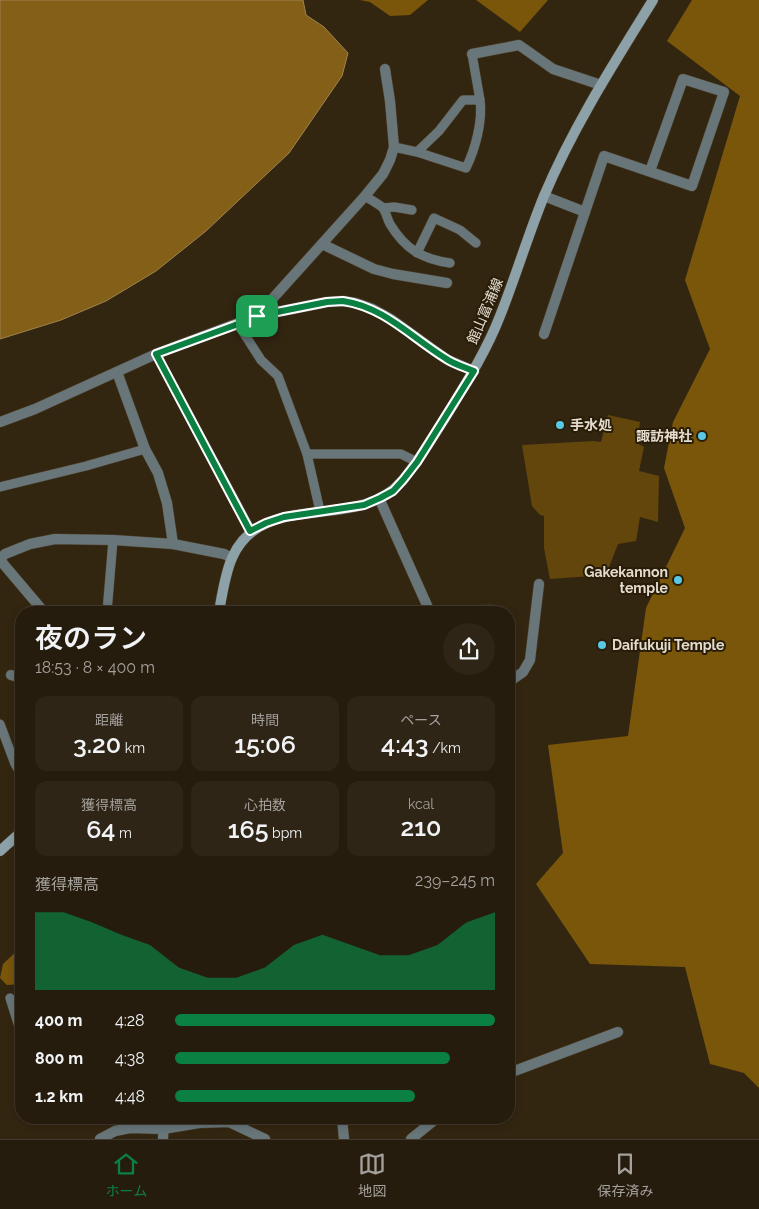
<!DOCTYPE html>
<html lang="ja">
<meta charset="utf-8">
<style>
:root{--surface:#261c0d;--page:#2e2516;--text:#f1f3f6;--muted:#a4a19d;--line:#423a2e;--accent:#0b8043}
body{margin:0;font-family:Raleway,"Noto Sans JP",sans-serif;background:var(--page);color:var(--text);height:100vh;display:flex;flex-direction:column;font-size:19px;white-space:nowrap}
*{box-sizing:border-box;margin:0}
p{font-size:16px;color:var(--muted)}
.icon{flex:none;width:28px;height:28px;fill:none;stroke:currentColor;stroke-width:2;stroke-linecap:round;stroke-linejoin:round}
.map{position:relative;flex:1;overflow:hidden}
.drawer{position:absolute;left:15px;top:606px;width:500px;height:518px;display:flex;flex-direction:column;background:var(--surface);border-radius:20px;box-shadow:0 2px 8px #0003,0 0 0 1px var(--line)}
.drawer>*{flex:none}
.pin{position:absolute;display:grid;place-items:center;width:42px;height:42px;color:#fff;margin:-21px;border-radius:10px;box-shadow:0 2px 8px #0006}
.round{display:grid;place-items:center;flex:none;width:52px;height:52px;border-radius:26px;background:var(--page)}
.overview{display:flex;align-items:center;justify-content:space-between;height:85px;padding:0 20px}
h1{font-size:28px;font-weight:600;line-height:38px}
.figures{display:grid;grid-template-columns:repeat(3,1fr);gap:8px;height:85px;padding:5px 20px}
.figures div{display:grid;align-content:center;border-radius:12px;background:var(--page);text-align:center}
.figures b{font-size:25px;font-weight:600}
.figures small{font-size:14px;font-weight:400}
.figures p{font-size:14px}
.chart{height:140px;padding:10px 20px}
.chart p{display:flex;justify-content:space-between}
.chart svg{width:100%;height:90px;margin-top:5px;fill:var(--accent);opacity:.7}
ul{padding:0 20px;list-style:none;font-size:16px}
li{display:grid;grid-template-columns:80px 60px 1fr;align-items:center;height:38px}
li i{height:12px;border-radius:6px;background:var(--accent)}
.dock{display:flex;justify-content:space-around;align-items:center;height:70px;border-top:1px solid var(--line);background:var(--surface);font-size:14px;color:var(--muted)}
.dock a{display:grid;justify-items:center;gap:2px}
.dock .on{color:var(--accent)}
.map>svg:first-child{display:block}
</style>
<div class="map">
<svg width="759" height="1139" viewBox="0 0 759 1139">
<rect width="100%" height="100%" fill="#332611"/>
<polygon fill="#63460b" points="608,415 640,422 637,443 644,447 639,471 659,476 658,522 640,517 636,541 618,544 606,575 550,579 544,548 544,516 540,515 532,506 522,445 594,441 601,442"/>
<g fill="#7a560b">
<polygon points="360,0 428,0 410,15 390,16 370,2"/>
<polygon points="454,0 548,0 520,32 476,0"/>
<polygon points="692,0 759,0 759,1088 744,1073 710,1064 685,967 590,964 536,884 563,853 548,745 628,736 646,608 685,528 664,468 673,422 710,349 685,280 740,96 667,41"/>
<polygon points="21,947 21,984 7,985 0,978 3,964"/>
</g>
<polygon fill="#835f18" stroke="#a0844f" points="0,0 303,0 306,15 324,27 348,53 342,76 289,153 206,231 156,271 106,301 61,320 0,339"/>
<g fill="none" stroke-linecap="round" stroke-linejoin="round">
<g stroke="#4f432f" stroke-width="10">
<g id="lane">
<path d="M 394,147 L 417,152 L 466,168 C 475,150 483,121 480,100"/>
<polyline points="417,152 439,131 463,100 480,100 472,54"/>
<path d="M 365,196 C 371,200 377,203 382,207 C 386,211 387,219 390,224 C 405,249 422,259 450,263"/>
<polyline points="383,208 394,207 412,210"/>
<polyline points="417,253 434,218 460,230 476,243"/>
<polyline points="238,324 261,360 278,376 307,454 320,511"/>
<polyline points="156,354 251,531"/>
<polyline points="307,454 401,454 417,462"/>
<polyline points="0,487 86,466 145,449"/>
<polyline points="107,612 113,540"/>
<polyline points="0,724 15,764 21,774"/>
<polyline points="10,998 21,1033"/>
</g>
</g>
<g stroke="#4f432f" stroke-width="11">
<g id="street">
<polyline points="472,54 519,45 553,69 601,85"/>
<polyline points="544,196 585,212 604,156 692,186 724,92 683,79 650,171"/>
<polyline points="322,244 374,269 393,274 447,283"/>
<polyline points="257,316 365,196 383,174 390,160 394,147 390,101 385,69"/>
<polyline points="544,334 585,212"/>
<polyline points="117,372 145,449 158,473 167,503 173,544"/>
<polyline points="0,422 35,409 156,354 257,316 327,302 343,301 356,303 373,309 391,319 446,359 474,371"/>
<polyline points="379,498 430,612"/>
<polyline points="0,559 5,554 30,544 55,539 113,540 173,544 224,554 232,558"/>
<polyline points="0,560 44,612"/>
<polyline points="443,612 491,610"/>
<polyline points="11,675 21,678"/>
<polyline points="509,682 523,672 530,660 539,584"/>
<polyline points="509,1073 618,1032"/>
<polyline points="342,1118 344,1139"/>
<polyline points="100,1139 115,1131 130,1128 163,1129 199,1123 229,1122 265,1139"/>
<polyline points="163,1139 164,1118"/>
<polyline points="411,1139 437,1118"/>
</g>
</g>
<g stroke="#4f432f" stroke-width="11">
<g id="secondary">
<path d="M 219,612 C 222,595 225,574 232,558 C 262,488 359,533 402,481 C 419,461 431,439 445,418 C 465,385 486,352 500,316 C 516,276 528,235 544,196 C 573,127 614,63 653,0"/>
<polyline points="0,851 21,832"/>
</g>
</g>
<use href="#lane" stroke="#68767a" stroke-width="9"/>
<use href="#street" stroke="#68767a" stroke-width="10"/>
<use href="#secondary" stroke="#8ca1a8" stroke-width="10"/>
</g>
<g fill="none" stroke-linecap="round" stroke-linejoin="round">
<g stroke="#fff" stroke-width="10">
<path id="route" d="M 343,301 C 384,307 411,337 445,358 C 453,364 464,367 474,371 L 417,462 L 403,480 L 393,491 L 380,498 L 364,505 L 284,517 L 266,523 L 250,531 L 156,354 L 238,324 L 257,316 L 327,302 Z"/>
</g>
<use href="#route" stroke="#0b8043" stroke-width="6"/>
</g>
<g fill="#59c8e4" stroke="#291d08" stroke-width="2">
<circle cx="560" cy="425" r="5"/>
<circle cx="702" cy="436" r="5"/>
<circle cx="678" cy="580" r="5"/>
<circle cx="602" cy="645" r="5"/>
</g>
<g text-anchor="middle" stroke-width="4" stroke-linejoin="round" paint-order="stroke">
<g font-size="14" fill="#e4dccf" stroke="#291d08">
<text transform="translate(485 311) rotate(-67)" y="5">館山富浦線</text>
</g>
<g font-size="14" font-weight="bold" fill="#e4dccf" stroke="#291d08" text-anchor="start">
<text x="570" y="430">手水処</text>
<text x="692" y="441" text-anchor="end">諏訪神社</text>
<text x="668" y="577" text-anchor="end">Gakekannon<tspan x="668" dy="16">temple</tspan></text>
<text x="612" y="650">Daifukuji Temple</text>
</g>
</g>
</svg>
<div class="pin" style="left:257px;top:316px;background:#1e9e55"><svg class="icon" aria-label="arrive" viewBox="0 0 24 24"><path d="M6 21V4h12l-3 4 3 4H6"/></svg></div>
<section class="drawer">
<div class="overview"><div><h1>夜のラン</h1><p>18:53 · 8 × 400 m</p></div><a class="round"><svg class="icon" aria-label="share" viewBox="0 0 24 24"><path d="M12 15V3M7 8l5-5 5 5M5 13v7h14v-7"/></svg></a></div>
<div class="figures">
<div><p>距離</p><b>3.20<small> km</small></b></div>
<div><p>時間</p><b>15:06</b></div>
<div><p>ペース</p><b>4:43<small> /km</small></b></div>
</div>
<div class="figures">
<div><p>獲得標高</p><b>64<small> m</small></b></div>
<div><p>心拍数</p><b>165<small> bpm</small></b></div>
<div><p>kcal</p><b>210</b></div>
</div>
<div class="chart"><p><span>獲得標高</span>239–245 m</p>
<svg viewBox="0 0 160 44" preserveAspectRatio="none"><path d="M0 44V6L10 6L20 11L30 17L40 22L50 33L60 38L70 38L80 33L90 22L100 17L110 22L120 27L130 27L140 22L150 11L160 6V44z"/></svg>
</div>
<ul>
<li><b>400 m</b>4:28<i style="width:100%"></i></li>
<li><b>800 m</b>4:38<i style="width:86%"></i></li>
<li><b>1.2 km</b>4:48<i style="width:75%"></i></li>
</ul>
</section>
</div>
<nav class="dock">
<a class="on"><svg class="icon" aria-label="home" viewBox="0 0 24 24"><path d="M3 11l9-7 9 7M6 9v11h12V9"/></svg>ホーム</a>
<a><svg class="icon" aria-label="map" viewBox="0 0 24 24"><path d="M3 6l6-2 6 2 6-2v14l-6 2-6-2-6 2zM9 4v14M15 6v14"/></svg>地図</a>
<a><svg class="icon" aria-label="saved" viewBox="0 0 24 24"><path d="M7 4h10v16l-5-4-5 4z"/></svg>保存済み</a>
</nav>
